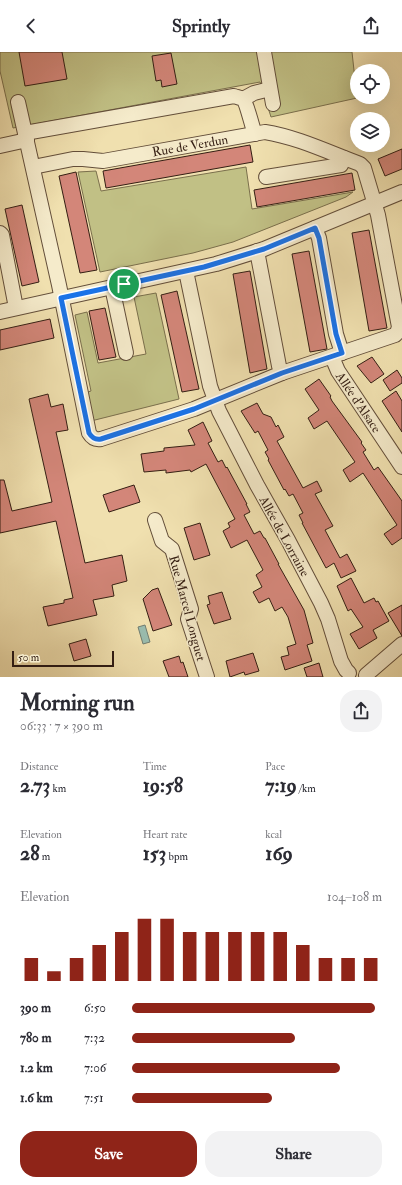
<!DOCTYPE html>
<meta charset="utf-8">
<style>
:root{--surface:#fff;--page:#f2f2f3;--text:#2b2b33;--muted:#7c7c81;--accent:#8f2418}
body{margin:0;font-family:"IM FELL Double Pica",serif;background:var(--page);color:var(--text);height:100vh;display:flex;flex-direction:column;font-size:15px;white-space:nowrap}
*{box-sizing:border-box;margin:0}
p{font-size:13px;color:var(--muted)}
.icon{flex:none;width:22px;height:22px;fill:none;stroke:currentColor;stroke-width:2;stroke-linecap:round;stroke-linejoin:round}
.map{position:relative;height:625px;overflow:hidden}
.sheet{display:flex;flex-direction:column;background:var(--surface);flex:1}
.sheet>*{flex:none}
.buttons{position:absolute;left:350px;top:12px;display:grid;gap:8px}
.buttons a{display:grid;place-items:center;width:40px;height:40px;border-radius:50%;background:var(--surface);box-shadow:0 4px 16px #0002;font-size:20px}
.scale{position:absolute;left:12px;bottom:10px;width:102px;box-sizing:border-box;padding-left:4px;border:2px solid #341e13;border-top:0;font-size:11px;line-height:14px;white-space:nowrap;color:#341e13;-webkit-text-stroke:3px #f5ebcb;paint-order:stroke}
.pin{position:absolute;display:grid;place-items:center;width:34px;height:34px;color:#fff;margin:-17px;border:2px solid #fff;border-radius:50%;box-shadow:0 1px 4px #0007}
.round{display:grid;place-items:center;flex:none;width:42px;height:42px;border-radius:16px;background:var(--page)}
.summary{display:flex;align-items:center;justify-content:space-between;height:68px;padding:0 20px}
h1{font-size:22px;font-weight:700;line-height:30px}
.metrics{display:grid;grid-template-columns:repeat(3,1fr);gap:6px;height:68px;padding:4px 20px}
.metrics div{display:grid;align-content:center}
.metrics b{font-size:20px;font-weight:700}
.metrics small{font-size:11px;font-weight:400}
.metrics p{font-size:11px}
.chart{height:112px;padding:8px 20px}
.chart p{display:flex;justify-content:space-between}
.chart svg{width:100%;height:72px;margin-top:4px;stroke:var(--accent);stroke-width:6}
.button{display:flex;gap:8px;margin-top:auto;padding:8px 20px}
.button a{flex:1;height:46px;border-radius:16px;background:var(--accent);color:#fff;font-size:16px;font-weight:700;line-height:46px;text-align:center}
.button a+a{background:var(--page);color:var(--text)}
ul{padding:0 20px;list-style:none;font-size:13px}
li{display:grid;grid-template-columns:64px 48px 1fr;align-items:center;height:30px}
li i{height:10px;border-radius:5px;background:var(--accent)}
header{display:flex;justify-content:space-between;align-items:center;height:52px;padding:0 20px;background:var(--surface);font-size:18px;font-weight:700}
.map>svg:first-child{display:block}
</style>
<header><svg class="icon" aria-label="back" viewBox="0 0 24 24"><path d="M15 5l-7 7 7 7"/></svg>Sprintly<svg class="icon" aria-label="share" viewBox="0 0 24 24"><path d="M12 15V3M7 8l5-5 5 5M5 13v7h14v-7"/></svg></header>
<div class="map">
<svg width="402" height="625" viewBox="0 0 402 625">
<rect width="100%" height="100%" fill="#f0e0af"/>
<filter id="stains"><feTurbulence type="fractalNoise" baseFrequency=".005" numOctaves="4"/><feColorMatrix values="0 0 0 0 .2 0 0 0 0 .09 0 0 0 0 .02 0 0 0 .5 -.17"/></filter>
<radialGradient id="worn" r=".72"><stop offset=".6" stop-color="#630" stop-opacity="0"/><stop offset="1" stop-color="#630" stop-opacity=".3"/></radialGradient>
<g fill="#c1c085" stroke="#7a6f4c">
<polygon points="0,0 352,0 357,46 271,65 260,30 13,76 0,19"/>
<polygon points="246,115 252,157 353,140 346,145 233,190 193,201 100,220 78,120 96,119 101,139"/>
<polygon points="156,241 179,347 91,369 85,341 91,339 75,263 87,260 98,311 146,302 134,245"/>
</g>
<polygon fill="#9abdaf" stroke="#717d71" points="145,573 150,590 143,592 138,575"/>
<g fill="#d38679" stroke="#341e13">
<polygon points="19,0 62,0 67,27 25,34"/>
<polygon points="171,1 177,32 162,35 161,28 156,29 152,4"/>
<polygon points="250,93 253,110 106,136 103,119"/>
<polygon points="402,97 402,117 385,124 378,107"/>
<polygon points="76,120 97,218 80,221 59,124"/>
<polygon points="352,121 355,138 257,155 254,138"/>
<polygon points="22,153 39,230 22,234 5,157"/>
<polygon points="369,178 387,276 369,279 352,181"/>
<polygon points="309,199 327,297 310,300 292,202"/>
<polygon points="250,219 267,317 250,321 233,222"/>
<polygon points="177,239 199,337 182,340 161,243"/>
<polygon points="105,256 116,305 99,308 89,259"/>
<polygon points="50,267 54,286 0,298 0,278"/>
<polygon points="372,305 384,322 371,331 357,314"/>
<polygon points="397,318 402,326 402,331 390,339 383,328"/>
<polygon points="319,327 331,344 330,345 332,349 362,390 361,391 366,398 363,400 374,418 378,415 402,449 402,486 392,493 384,482 397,473 363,421 350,430 343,418 355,410 327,369 314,377 308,366 319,358 305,337"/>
<polygon points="396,339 402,349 402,380 382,349"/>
<polygon points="48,342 51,355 63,352 68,378 56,380 85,511 122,503 127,529 112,533 114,544 93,548 97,563 48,574 43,555 64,551 64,548 73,546 56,469 0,481 0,428 4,428 12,459 52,450 29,347"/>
<polygon points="257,351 263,362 271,365 276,375 278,373 284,385 277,389 303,436 317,429 322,439 315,442 333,474 325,478 340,506 347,502 356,519 341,526 334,511 326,516 302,471 303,471 299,463 303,461 293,442 289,444 285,437 284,438 268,408 269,407 265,400 268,398 258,379 255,381 241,359"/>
<polygon points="203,370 212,389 208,391 218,410 222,408 226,416 227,415 247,452 246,452 250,460 244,463 254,482 260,479 264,486 265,486 279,512 278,512 304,558 313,591 307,593 312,609 285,618 281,605 289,603 287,595 296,592 288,565 282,555 275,559 269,546 259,551 253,540 262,535 256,523 263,518 247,488 231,496 223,479 230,475 228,471 235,467 206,412 191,420 190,418 166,421 166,418 144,420 141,402 164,399 164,396 195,393 188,378"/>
<polygon points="134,433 140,450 109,460 103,443"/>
<polygon points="200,471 210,503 194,508 184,476"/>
<polygon points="351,526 364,551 374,546 376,550 378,549 389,569 373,578 377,586 359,597 350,582 363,575 351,557 348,559 337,534"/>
<polygon points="158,536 172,573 153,579 143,547 152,538"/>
<polygon points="222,540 231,567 214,572 207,553 210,552 208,544"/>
<polygon points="402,553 402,584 388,561"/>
<polygon points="86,587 91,604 74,609 69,592"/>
<polygon points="253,601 259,619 245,623 244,620 230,625 226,609"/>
<polygon points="179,604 181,611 183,610 188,625 169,625 163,609"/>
<polygon points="319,611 323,625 307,625 304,616"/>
</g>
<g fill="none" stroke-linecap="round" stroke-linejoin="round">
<g stroke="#634e3a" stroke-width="16">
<g id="minor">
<polyline points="264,0 273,52"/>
<polyline points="243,47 254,41 270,37"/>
<path d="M 18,50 L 59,233 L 89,381 C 92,386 95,388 101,387 L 194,357 L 282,321 L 395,283 L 397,281 L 399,275 L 378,163 L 364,116 L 360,112 C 330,101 297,85 265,80 L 103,109 L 83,107 L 73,107 L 33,115"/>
<path d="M 25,81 L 234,44 C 237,45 241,46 243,47 C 247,51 252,75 255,82"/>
<polyline points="0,94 27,88"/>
<polyline points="266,125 341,113 344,106"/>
<polyline points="315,176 319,186 336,282 342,301"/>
<polyline points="0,181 2,183 16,256"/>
<polyline points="257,199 279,314 282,321"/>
<polyline points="186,219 210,334 219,359 257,433 288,488 321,551 328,567 341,609 346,618 349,621"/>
<polyline points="112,235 126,301"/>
<polyline points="0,260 216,212 264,197 402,140"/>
<polyline points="332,305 338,319 402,415"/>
<polyline points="155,468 162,489 172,497 191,557 188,567 207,625"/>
<polyline points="366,623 402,592"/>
</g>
</g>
<use href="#minor" stroke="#f5ebcb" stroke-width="14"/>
</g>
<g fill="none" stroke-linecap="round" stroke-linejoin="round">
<g stroke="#fff" stroke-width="8">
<path id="route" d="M 315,176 L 319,186 L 336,282 L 342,301 L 282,321 L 194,357 L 101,387 C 95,388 92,386 89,381 L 61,246 L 204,215 L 264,197 Z"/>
</g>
<use href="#route" stroke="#1a73e8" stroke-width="5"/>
</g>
<g text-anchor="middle" stroke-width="3" stroke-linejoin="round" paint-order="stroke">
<g font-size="13" fill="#341e13" stroke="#f5ebcb">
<text transform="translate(190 93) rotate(-10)" y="5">Rue de Verdun</text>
<text transform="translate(359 350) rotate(56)" y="5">Allée d'Alsace</text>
<text transform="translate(285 484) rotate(61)" y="5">Allée de Lorraine</text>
<text transform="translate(188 556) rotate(75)" y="5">Rue Marcel Longuet</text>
</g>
</g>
<rect width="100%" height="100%" filter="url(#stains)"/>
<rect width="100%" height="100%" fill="url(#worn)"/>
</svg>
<div class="buttons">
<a><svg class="icon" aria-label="locate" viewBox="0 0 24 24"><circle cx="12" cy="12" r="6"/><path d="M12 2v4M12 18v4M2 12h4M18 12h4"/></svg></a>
<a><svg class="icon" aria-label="layers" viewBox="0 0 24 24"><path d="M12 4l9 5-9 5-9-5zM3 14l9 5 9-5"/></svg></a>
</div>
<div class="scale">50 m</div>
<div class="pin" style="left:124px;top:232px;background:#1e9e55"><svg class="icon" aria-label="arrive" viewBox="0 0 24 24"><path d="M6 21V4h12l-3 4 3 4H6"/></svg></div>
</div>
<section class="sheet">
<div class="summary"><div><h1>Morning run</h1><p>06:33 · 7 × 390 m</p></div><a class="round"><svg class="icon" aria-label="share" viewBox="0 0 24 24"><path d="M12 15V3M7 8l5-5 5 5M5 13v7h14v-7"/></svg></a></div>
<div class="metrics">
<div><p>Distance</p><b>2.73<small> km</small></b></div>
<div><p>Time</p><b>19:58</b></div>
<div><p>Pace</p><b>7:19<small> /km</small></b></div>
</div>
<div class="metrics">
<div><p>Elevation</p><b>28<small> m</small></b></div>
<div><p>Heart rate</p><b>153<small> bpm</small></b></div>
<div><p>kcal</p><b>169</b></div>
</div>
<div class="chart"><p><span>Elevation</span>104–108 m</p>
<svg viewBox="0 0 160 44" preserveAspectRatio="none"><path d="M5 44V30M15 44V38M25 44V30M35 44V22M45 44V14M55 44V6M65 44V6M75 44V14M85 44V14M95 44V14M105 44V14M115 44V14M125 44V22M135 44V30M145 44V30M155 44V30"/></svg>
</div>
<ul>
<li><b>390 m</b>6:50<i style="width:97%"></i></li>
<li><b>780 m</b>7:32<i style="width:65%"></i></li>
<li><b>1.2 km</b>7:06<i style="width:83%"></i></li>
<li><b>1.6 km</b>7:51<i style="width:56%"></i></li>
</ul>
<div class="button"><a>Save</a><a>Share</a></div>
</section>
